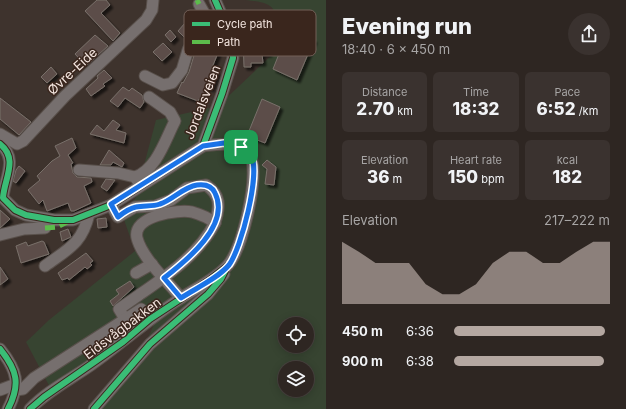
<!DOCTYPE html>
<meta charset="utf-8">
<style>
:root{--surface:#2e2622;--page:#3a322f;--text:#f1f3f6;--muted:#a7a5a5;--line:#494340;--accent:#b4a7a1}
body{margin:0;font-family:Inter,sans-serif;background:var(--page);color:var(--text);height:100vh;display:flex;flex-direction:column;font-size:15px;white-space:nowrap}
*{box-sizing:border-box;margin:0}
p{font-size:13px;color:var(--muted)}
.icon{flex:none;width:22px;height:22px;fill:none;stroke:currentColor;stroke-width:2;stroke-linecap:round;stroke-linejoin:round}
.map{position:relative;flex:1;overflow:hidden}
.details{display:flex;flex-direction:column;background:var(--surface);width:300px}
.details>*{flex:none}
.tools{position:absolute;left:278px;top:317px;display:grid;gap:8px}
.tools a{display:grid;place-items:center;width:36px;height:36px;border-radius:50%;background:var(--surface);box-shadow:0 2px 10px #0003,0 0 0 1px var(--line);font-size:20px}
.pin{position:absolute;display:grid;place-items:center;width:34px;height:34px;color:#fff;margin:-17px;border-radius:8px;box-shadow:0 2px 6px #0006}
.round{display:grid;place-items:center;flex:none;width:42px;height:42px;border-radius:21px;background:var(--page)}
.summary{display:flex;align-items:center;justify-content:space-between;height:68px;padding:0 16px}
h1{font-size:22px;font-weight:800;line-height:30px}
.figures{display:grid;grid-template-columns:repeat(3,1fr);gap:6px;height:68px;padding:4px 16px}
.figures div{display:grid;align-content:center;border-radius:6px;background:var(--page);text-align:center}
.figures b{font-size:17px;font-weight:800}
.figures small{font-size:11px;font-weight:400}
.figures p{font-size:11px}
.chart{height:112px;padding:8px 16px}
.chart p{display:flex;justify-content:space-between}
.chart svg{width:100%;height:72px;margin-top:4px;fill:var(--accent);opacity:.7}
ul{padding:0 16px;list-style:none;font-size:13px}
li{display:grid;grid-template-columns:64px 48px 1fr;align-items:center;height:30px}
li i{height:10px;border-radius:5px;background:var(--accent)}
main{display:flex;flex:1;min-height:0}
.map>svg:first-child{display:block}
</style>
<main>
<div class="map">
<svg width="326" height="409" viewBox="0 0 326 409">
<defs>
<filter id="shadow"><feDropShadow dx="3" dy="3" stdDeviation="1" flood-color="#0009"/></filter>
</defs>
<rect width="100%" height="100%" fill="#3e332d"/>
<path fill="#374431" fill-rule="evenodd" d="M 245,0 L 326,0 L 326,409 L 97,409 C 122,376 154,342 161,300 L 137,323 L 53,393 L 26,342 L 49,320 L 135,251 L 122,214 L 135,199 L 156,120 L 218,106 L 277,50 L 283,34 C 273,6 276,3 245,0 ZM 285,324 L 307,324 L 307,346 L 285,346 ZM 285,368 L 307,368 L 307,390 L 285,390 Z"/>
<g fill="#5b4e49" stroke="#79706a" filter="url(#shadow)">
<polygon points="97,0 106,0 110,5 101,13 120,33 113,41 85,11"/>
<polygon points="242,11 268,11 269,54 262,54 263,63 251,63 251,67 244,67"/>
<polygon points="185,23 192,29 184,37 178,31"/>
<polygon points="289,29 314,40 297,80 273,69"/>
<polygon points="170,30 176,37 171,42 165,35"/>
<polygon points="95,35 108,46 86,66 75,54"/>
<polygon points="202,41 220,48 211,70 217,72 211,89 207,87 202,100 199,99 198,101 177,93 182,82 183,83 189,72 195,52"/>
<polygon points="163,43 172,52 162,61 153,52"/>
<polygon points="51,67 57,74 47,83 41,77"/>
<polygon points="104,70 112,78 103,84 105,86 91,96 86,89 98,78 97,76"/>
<polygon points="123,87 129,91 132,88 142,95 144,102 140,108 125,98 118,107 110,101"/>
<polygon points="0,98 31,122 19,135 0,119"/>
<polygon points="262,99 280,107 265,143 247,136"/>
<polygon points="113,120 120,125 116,130 126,133 124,143 90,134 97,125 104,131"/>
<polygon points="72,138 76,148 68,155 73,163 71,164 73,173 77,177 91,178 92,182 84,186 91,203 74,211 71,211 68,203 47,211 43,200 39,204 28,190 40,180 37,176 52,161 60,156 55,146"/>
<polygon points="109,150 124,163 122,167 113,162 111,165 100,165"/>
<polygon points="267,160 276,167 274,185 265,184 267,169 262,165"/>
<polygon points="19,166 25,171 16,183 13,181 16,170"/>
<polygon points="106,179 115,180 107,191 101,187"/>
<polygon points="0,210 10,219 0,228"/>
<polygon points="106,218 107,227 98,228 97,219"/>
<polygon points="68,229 71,237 62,241 60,232"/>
<polygon points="42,241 44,242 49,254 21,263 16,246 26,242 28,246"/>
<polygon points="86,253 93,261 90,263 92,265 87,269 85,267 69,280 68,278 62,280 58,273"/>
<polygon points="0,267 8,279 0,285"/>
<polygon points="130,281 134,287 113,306 110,301 119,294 116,290"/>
</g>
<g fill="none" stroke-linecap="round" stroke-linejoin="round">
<g stroke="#59504b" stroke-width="13">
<g id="minor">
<polyline points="199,4 208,20 223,33 228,42"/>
<polyline points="145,76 163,85 172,83 182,70 188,50 198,34 213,23"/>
<polyline points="0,134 17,144 23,141 65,96 146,20 152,10 153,0"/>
<path d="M 0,144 C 19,159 4,179 3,198 L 15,210 L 26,215 L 54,220 L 73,220 L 111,205 L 203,146 L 222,94 L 233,58 L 232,39 L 215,0"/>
<polyline points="79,170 118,173 135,177 139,183"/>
<path d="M 135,177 C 157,169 165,140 175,121 L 170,112 L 149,97"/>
<path d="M 111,205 L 118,217 L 135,207 L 155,206 L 171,200 L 187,188 L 206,185 C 221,195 220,206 215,223"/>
<polyline points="0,235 24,229 45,228"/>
<path d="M 45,266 C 68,249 82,244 89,214"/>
<polyline points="136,273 152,264"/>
<path d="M 125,319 L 119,309 L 139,295 C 168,275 198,255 215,223 C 209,218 199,214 192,212 C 178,209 132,216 137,238 C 142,258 168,282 181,298"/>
<path d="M 0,349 C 17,370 21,384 8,409"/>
<polyline points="0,390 16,384"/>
<polyline points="16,390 23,389 34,378 141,309"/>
<path d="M 30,409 C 47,391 71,379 91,365 C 122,343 150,318 181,298 C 196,288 216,279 228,265 C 243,247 257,183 252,161 C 248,139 219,144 203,146"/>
<polyline points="94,409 150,344 208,294 224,274"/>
</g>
</g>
<use href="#minor" stroke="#766f6e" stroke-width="11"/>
<g stroke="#5cbc4b" stroke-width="5" stroke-dasharray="10 5" stroke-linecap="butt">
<polyline points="197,0 199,4"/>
<polyline points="45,228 57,227 67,222"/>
</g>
<g stroke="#3a261d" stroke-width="8">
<g id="cycleway">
<path d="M 0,144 C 19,159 4,179 3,198 L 15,210 L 26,215 L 54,220 L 73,220 L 111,205 L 203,146 L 222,94 L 233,58 L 232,39 L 215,0"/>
<path d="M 0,349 C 17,370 21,384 8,409"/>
<polyline points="30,409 44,397 123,342 150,319 211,279 228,266"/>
<polyline points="94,409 150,344 208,294 221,279 225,271"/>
</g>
</g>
<use href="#cycleway" stroke="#3abd76" stroke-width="6"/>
</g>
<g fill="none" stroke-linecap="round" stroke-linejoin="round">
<g stroke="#fff" stroke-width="8">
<path id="route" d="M 224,143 C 233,145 246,146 251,155 C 261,173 241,249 229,265 C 217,279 196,288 181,298 L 164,278 C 186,261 231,225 215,193 C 212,186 205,184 197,185 C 183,187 173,200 160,204 C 152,207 144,205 136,207 C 130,208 123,213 118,217 L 111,204 L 203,146 Z"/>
</g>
<use href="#route" stroke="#1a73e8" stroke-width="5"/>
</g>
<g text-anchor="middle" stroke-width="3" stroke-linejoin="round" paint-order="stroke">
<g font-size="13" fill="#f4e6e0" stroke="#3a261d">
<text transform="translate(72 71) rotate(-43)" y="5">Øvre-Eide</text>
<text transform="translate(202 102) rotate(-69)" y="5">Jordalsveien</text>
<text transform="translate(122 328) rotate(-37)" y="5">Eidsvågbakken</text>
</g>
</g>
<rect x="184" y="10" width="132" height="46" rx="6" fill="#3a261d" stroke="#726058" stroke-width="1"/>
<rect x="192" y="22" width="18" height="4" fill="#3abd76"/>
<rect x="192" y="40" width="18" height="4" fill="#5cbc4b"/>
<g font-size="11" fill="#f4e6e0">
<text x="217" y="28">Cycle path</text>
<text x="217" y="46">Path</text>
</g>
</svg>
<div class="tools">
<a><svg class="icon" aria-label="locate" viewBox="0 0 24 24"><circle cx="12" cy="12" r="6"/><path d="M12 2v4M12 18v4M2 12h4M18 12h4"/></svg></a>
<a><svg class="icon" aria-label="layers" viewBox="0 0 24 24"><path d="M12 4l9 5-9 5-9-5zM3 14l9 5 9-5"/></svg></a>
</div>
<div class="pin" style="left:241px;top:147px;background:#1e9e55"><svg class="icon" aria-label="arrive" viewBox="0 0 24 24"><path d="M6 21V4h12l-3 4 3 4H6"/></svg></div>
</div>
<section class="details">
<div class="summary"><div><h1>Evening run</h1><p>18:40 · 6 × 450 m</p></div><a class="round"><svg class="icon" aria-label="share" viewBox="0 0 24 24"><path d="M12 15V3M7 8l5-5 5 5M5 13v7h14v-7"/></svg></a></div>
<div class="figures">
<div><p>Distance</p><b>2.70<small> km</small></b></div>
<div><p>Time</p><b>18:32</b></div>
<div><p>Pace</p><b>6:52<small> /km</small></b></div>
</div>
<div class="figures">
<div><p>Elevation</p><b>36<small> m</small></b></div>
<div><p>Heart rate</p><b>150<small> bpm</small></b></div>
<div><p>kcal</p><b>182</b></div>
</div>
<div class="chart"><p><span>Elevation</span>217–222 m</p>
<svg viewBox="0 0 160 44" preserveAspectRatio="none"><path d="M0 44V6L10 12L20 19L30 19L40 19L50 32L60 38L70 38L80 32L90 19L100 12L110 12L120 19L130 19L140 12L150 6L160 6V44z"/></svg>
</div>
<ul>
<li><b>450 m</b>6:36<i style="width:97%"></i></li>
<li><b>900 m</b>6:38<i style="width:96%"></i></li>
</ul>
</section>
</main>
